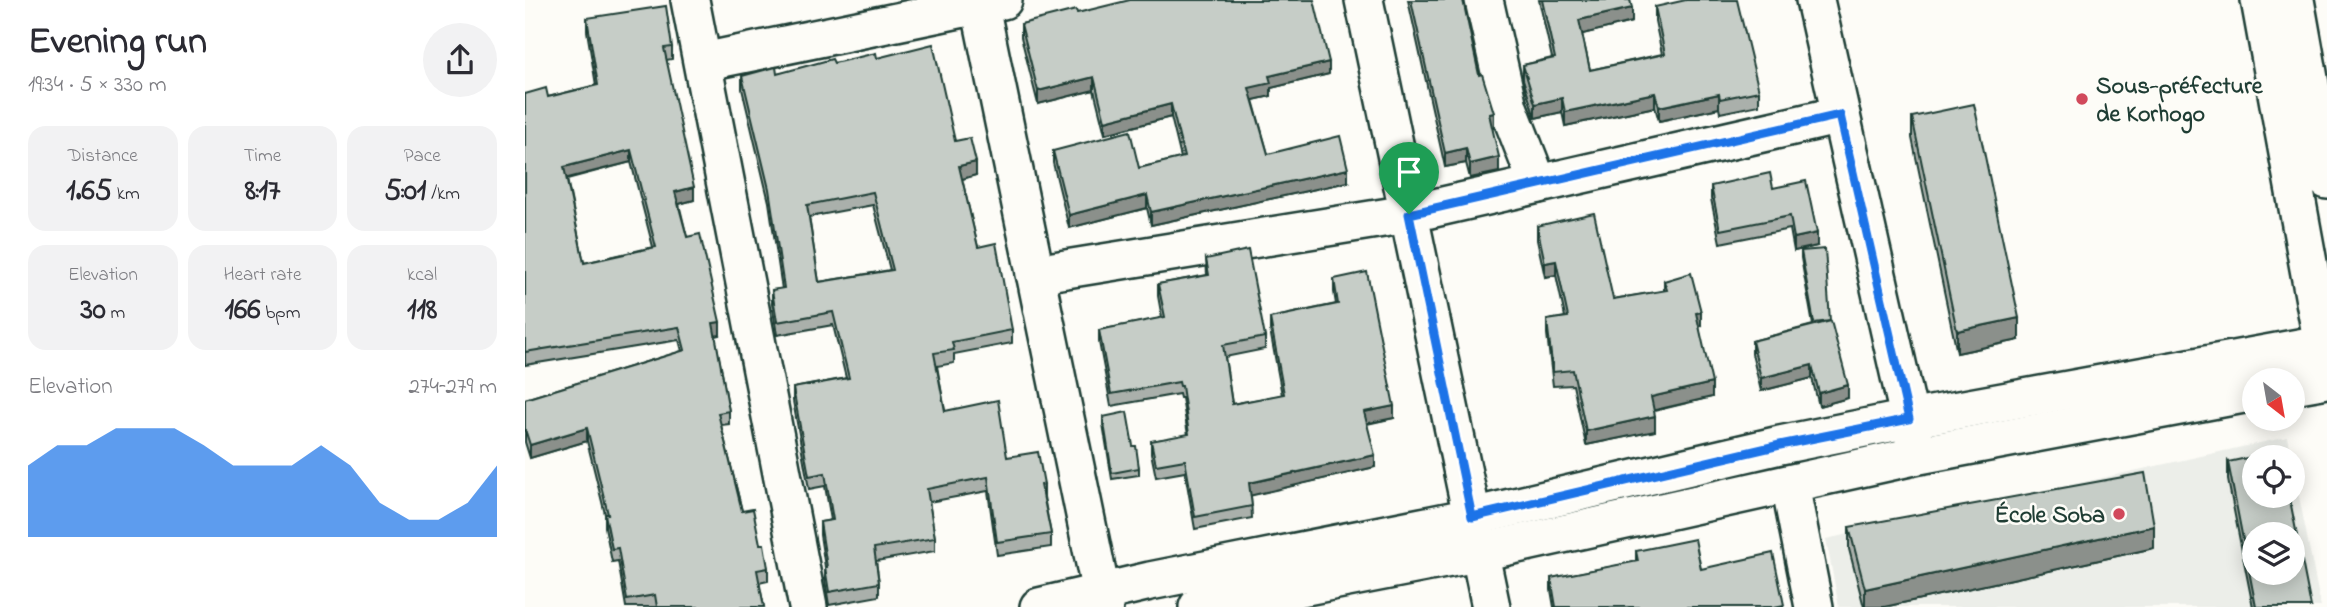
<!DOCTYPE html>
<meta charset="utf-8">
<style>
:root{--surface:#fff;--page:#f2f2f3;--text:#2b2b33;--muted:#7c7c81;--accent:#1a73e8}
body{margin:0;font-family:"Indie Flower",sans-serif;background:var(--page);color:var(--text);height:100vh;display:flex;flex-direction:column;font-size:26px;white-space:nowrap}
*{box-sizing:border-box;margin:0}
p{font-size:23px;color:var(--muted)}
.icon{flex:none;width:38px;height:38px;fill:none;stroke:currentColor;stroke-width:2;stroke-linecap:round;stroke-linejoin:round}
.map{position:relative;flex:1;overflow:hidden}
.details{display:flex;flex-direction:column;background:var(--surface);width:525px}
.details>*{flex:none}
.needle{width:46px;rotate:149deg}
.tools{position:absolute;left:1717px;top:368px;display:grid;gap:14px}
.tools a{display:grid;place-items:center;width:63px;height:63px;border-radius:50%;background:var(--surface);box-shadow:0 4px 18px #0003;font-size:35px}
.pin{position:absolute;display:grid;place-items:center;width:60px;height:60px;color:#fff;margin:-72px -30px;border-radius:50% 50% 50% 0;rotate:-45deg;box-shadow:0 0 7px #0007}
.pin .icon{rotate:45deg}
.round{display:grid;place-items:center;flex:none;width:74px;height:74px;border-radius:37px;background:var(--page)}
.summary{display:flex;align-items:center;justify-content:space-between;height:119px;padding:0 28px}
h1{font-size:38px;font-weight:800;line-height:52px}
.figures{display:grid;grid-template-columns:repeat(3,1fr);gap:10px;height:119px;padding:7px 28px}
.figures div{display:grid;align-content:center;border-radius:18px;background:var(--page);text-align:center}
.figures b{font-size:30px;font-weight:800}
.figures small{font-size:19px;font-weight:400}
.figures p{font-size:19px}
.chart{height:196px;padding:14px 28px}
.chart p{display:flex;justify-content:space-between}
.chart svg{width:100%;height:126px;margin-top:7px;fill:var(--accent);opacity:.7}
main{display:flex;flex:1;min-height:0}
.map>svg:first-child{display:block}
</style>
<main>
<section class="details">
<div class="summary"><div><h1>Evening run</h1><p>19:34 · 5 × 330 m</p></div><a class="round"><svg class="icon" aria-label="share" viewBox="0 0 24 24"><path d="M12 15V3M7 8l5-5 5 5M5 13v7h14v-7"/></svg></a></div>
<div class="figures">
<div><p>Distance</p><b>1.65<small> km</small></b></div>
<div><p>Time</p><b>8:17</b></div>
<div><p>Pace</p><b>5:01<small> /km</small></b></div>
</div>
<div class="figures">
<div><p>Elevation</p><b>30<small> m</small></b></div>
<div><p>Heart rate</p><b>166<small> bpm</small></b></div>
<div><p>kcal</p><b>118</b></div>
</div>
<div class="chart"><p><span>Elevation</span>274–279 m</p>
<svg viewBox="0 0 160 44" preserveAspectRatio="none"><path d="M0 44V19L10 12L20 12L30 6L40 6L50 6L60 12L70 19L80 19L90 19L100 12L110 19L120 32L130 38L140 38L150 32L160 19V44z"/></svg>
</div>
</section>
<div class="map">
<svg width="1802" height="607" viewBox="0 0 1802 607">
<rect width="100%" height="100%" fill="#fdfcf7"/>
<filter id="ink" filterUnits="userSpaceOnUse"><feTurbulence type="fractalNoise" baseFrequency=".0143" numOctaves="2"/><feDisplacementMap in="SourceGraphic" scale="14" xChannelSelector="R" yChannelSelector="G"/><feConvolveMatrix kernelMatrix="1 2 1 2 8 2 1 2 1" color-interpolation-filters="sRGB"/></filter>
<g filter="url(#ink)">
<path fill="#eceee9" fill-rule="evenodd" d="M 1762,437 L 1766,457 L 1729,457 L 1729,495 L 1768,495 L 1768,466 L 1796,607 L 1314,607 L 1301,539 ZM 1729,534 L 1768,534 L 1768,572 L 1729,572 Z"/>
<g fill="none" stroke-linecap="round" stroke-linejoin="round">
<g stroke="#1f3d34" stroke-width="42">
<g id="minor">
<polyline points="165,0 283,607"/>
<polyline points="839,0 966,607"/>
<polyline points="959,0 983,107 1013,184"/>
<polyline points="1290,0 1390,443"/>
<polyline points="1735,0 1802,367"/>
<polyline points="1770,0 1802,180"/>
<polyline points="455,6 579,607"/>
<polyline points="178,62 478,0"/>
<polyline points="510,274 883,214 1316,115"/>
<polyline points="1768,385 1802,379"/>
<polyline points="1265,485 1289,607"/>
<polyline points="514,607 625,581 947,517 1255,445 1384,419 1802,343"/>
<polyline points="673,607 956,552 1394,455 1729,392"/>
</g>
</g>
<use href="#minor" stroke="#fdfcf7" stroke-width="37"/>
</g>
<g fill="#aab0ab" stroke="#1f3d34" stroke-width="2" fill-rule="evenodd">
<polygon points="883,0 938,0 954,75 969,128 967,128 974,172 945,178 941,163 920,167"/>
<polygon points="1014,0 1105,0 1107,22 1057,34 1065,70 1137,54 1130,21 1130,7 1234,91 1234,105 1195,113 1194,108 1134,121 1130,107 1040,126 1037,112 1010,118 998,79 998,65 1027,58"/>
<polygon points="552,13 804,74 746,88 746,96 728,100 743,154 823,182 626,225 622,208 544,228 528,163 528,151 614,168 656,158 646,117 580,134 569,90 513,104 496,37 496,24"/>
<path d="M 62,18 L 147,47 L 147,59 L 141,60 L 169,200 L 154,204 L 162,237 L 195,335 L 190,336 L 204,411 L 204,424 L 196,425 L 217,511 L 235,544 L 243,568 L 243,581 L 234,583 L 239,607 L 101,607 L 93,561 L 87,562 L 80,527 L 80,514 L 62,441 L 5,458 L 0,442 L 0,399 L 157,351 L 154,340 L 0,365 L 0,94 L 23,97 L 71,85 L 62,31 ZM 106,162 L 128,247 L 59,263 L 42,179 Z"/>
<path d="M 352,58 L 430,141 L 451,175 L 437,179 L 453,247 L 487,330 L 487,343 L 429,354 L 429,363 L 412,366 L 420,411 L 519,484 L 519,497 L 526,534 L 526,547 L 472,555 L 463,491 L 404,502 L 410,538 L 410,551 L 351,561 L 354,583 L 354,596 L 304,605 L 300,580 L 300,567 L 295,535 L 295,522 L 306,520 L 300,486 L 284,489 L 268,401 L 268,388 L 321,378 L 308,325 L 252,335 L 247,304 L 247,290 L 257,289 L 244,202 L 217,89 L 217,76 L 252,74 L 309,63 ZM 348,205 L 365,270 L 294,282 L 284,217 Z"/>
<polygon points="1387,117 1494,340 1432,353 1387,138"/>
<polygon points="1186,186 1248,188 1292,246 1269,251 1265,229 1195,243 1186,199"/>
<polygon points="1012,226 1088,299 1139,291 1139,281 1176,326 1174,327 1187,397 1129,411 1130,431 1061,445 1048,385 1028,386 1022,334 1022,320 1040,317 1031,275 1020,277 1012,240"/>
<polygon points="1276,251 1305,321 1323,398 1294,406 1287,378 1236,391 1227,354 1227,341 1288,325 1276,258"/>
<polygon points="681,259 740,337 740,349 700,357 707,404 757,395 745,330 745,318 811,304 809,292 809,279 869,418 842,424 850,467 726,495 727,518 670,529 660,472 631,477 626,453 626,441 663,435 657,398 655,398 654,394 586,406 574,342 574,330 637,318 633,296 633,284 682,275"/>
<polygon points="578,417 608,446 614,468 614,475 587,479 578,424"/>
<polygon points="1703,462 1786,607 1728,607 1703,480"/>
<polygon points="1324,527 1629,548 1359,607 1339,607 1324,549"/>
<polygon points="1111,551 1176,569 1259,607 1029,607 1026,590 1026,578 1111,562"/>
</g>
<g fill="#8b908b" stroke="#1f3d34" stroke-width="2">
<polygon points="1107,8 1107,22 1054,35 1054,20"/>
<polygon points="804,62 804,74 746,88 746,96 724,101 724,88 744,76"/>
<polygon points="569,77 569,90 513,104 513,91"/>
<polygon points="1130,93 1130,107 1040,126 1040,112"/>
<polygon points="1194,94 1194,108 1134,121 1134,107"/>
<polygon points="1037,98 1037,112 1010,118 1010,104"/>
<polygon points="646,104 646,117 580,134 580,121"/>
<polygon points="969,113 969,128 964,129 964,114"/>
<polygon points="941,148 941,163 920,167 920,153"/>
<polygon points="106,150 106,162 39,179 39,167"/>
<polygon points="974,157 974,172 945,178 945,164"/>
<polygon points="451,162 451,175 434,180 434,166"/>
<polygon points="823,169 823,182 626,225 626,212"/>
<polygon points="169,187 169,200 150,205 150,192"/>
<polygon points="622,195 622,208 544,228 544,215"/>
<polygon points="1292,233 1292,246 1269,251 1269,238"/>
<polygon points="1031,261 1031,275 1020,277 1020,263"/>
<polygon points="1176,312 1176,326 1171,328 1171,313"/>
<polygon points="1494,318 1494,340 1432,353 1432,331"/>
<polygon points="195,322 195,335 188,336 188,323"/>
<polygon points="1287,365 1287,378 1236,391 1236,378"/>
<polygon points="1187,383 1187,397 1126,411 1126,397"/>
<polygon points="1323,385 1323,398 1294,406 1294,393"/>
<polygon points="869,406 869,418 839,424 839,412"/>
<polygon points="1130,416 1130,431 1061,445 1061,431"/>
<polygon points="62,428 62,441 5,458 5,445"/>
<polygon points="850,455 850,467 724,496 724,483"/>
<polygon points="1629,526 1629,548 1359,607 1340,607 1340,589"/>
</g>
<g fill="#c6cdc7" stroke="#1f3d34" stroke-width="2" fill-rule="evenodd">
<polygon points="605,0 789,0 804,62 744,76 746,83 724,88 743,154 815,136 823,169 626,212 622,195 544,215 528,151 605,131 614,168 659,157 646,104 580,121 569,77 513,91 496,24 551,10 552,13"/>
<polygon points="886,0 938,0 954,75 957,74 969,113 964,114 974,157 945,164 941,148 920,153"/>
<polygon points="1017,0 1105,0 1107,8 1054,20 1065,70 1140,54 1130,7 1161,0 1212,0 1234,91 1195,99 1194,94 1134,107 1130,93 1040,112 1037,98 1010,104 998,65 1030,58"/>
<path d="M 141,6 L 147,47 L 139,48 L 169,187 L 150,192 L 162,237 L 175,234 L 195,322 L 188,323 L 204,411 L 193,413 L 217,511 L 228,509 L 235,544 L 239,544 L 243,568 L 232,570 L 239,607 L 132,607 L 130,595 L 102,600 L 93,548 L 87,549 L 80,514 L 83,514 L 62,428 L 5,445 L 0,429 L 0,399 L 160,350 L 154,327 L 0,352 L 0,94 L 21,88 L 23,97 L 73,85 L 62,18 ZM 106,150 L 131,247 L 59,263 L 39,167 Z"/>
<path d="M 408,44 L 430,141 L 445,138 L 451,162 L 434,166 L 453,247 L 471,243 L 487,330 L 427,342 L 429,350 L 409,353 L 420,411 L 473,400 L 482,457 L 513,452 L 519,484 L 516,485 L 526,534 L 472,542 L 463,477 L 402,489 L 410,538 L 349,548 L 354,583 L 304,592 L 300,567 L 302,567 L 295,522 L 308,520 L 300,473 L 284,476 L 268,388 L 324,378 L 308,312 L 252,322 L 247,290 L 259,288 L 244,189 L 217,76 L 251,67 L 252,74 L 307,59 L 309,63 L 351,53 L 352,58 ZM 348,192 L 368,270 L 294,282 L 282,205 Z"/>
<polygon points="1449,104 1494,318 1432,331 1387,117"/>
<polygon points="1245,173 1248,188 1281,181 1292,233 1269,238 1265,216 1195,230 1186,186"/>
<polygon points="1069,213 1088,299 1142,290 1139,281 1166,273 1176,312 1171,313 1187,383 1126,397 1130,416 1061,431 1048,370 1028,372 1022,320 1043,317 1031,261 1020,263 1012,226"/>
<polygon points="1300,249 1305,321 1289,323 1276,251"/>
<polygon points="723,250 740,337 698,345 707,404 759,394 745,318 813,304 809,279 842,272 869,406 839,412 850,455 724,483 727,506 670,517 660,460 631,465 626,441 664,434 657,386 655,386 654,382 586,394 574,330 640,317 633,284 684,275 681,259"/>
<polygon points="1306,321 1323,385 1294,393 1287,365 1236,378 1227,341"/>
<polygon points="602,412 608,446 611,446 614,468 587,473 578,417"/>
<path d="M 1755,451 L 1756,457 L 1729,457 L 1729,495 L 1764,495 L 1786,607 L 1731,607 L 1703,462 ZM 1729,534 L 1768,534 L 1768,572 L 1729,572 Z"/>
<polygon points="1620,473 1629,526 1340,589 1324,527"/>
<polygon points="1170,539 1176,569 1248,553 1259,605 1249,607 1031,607 1026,578 1113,561 1111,551"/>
</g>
</g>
<g fill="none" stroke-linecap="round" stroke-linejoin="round" filter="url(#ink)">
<g stroke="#fff" stroke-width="14">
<polygon id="route" points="1315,115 1384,419 1255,445 947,517 884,214"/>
</g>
<use href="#route" stroke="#1a73e8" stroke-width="9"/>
</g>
<g fill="#d1495b" stroke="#fdfcf7" stroke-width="2.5">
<circle cx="1557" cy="99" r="7"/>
<circle cx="1594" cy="514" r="7"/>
</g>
<g text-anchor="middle" stroke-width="5" stroke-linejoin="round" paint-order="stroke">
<g font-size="24" font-weight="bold" fill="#1f3d34" stroke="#fdfcf7" text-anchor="start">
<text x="1571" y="93">Sous-préfecture<tspan x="1571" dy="28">de Korhogo</tspan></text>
<text x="1580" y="522" text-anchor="end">École Soba</text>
</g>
</g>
</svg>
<div class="tools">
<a><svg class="needle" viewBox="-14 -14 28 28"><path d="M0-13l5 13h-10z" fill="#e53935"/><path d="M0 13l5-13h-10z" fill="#7c7c81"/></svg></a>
<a><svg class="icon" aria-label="locate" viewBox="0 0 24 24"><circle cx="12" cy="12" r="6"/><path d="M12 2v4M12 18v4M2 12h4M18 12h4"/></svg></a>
<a><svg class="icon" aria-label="layers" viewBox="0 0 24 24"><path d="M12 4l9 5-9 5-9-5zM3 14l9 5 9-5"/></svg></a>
</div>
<div class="pin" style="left:884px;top:214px;background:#1e9e55"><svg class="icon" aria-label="arrive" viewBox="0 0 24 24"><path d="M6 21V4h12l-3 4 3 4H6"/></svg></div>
</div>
</main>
